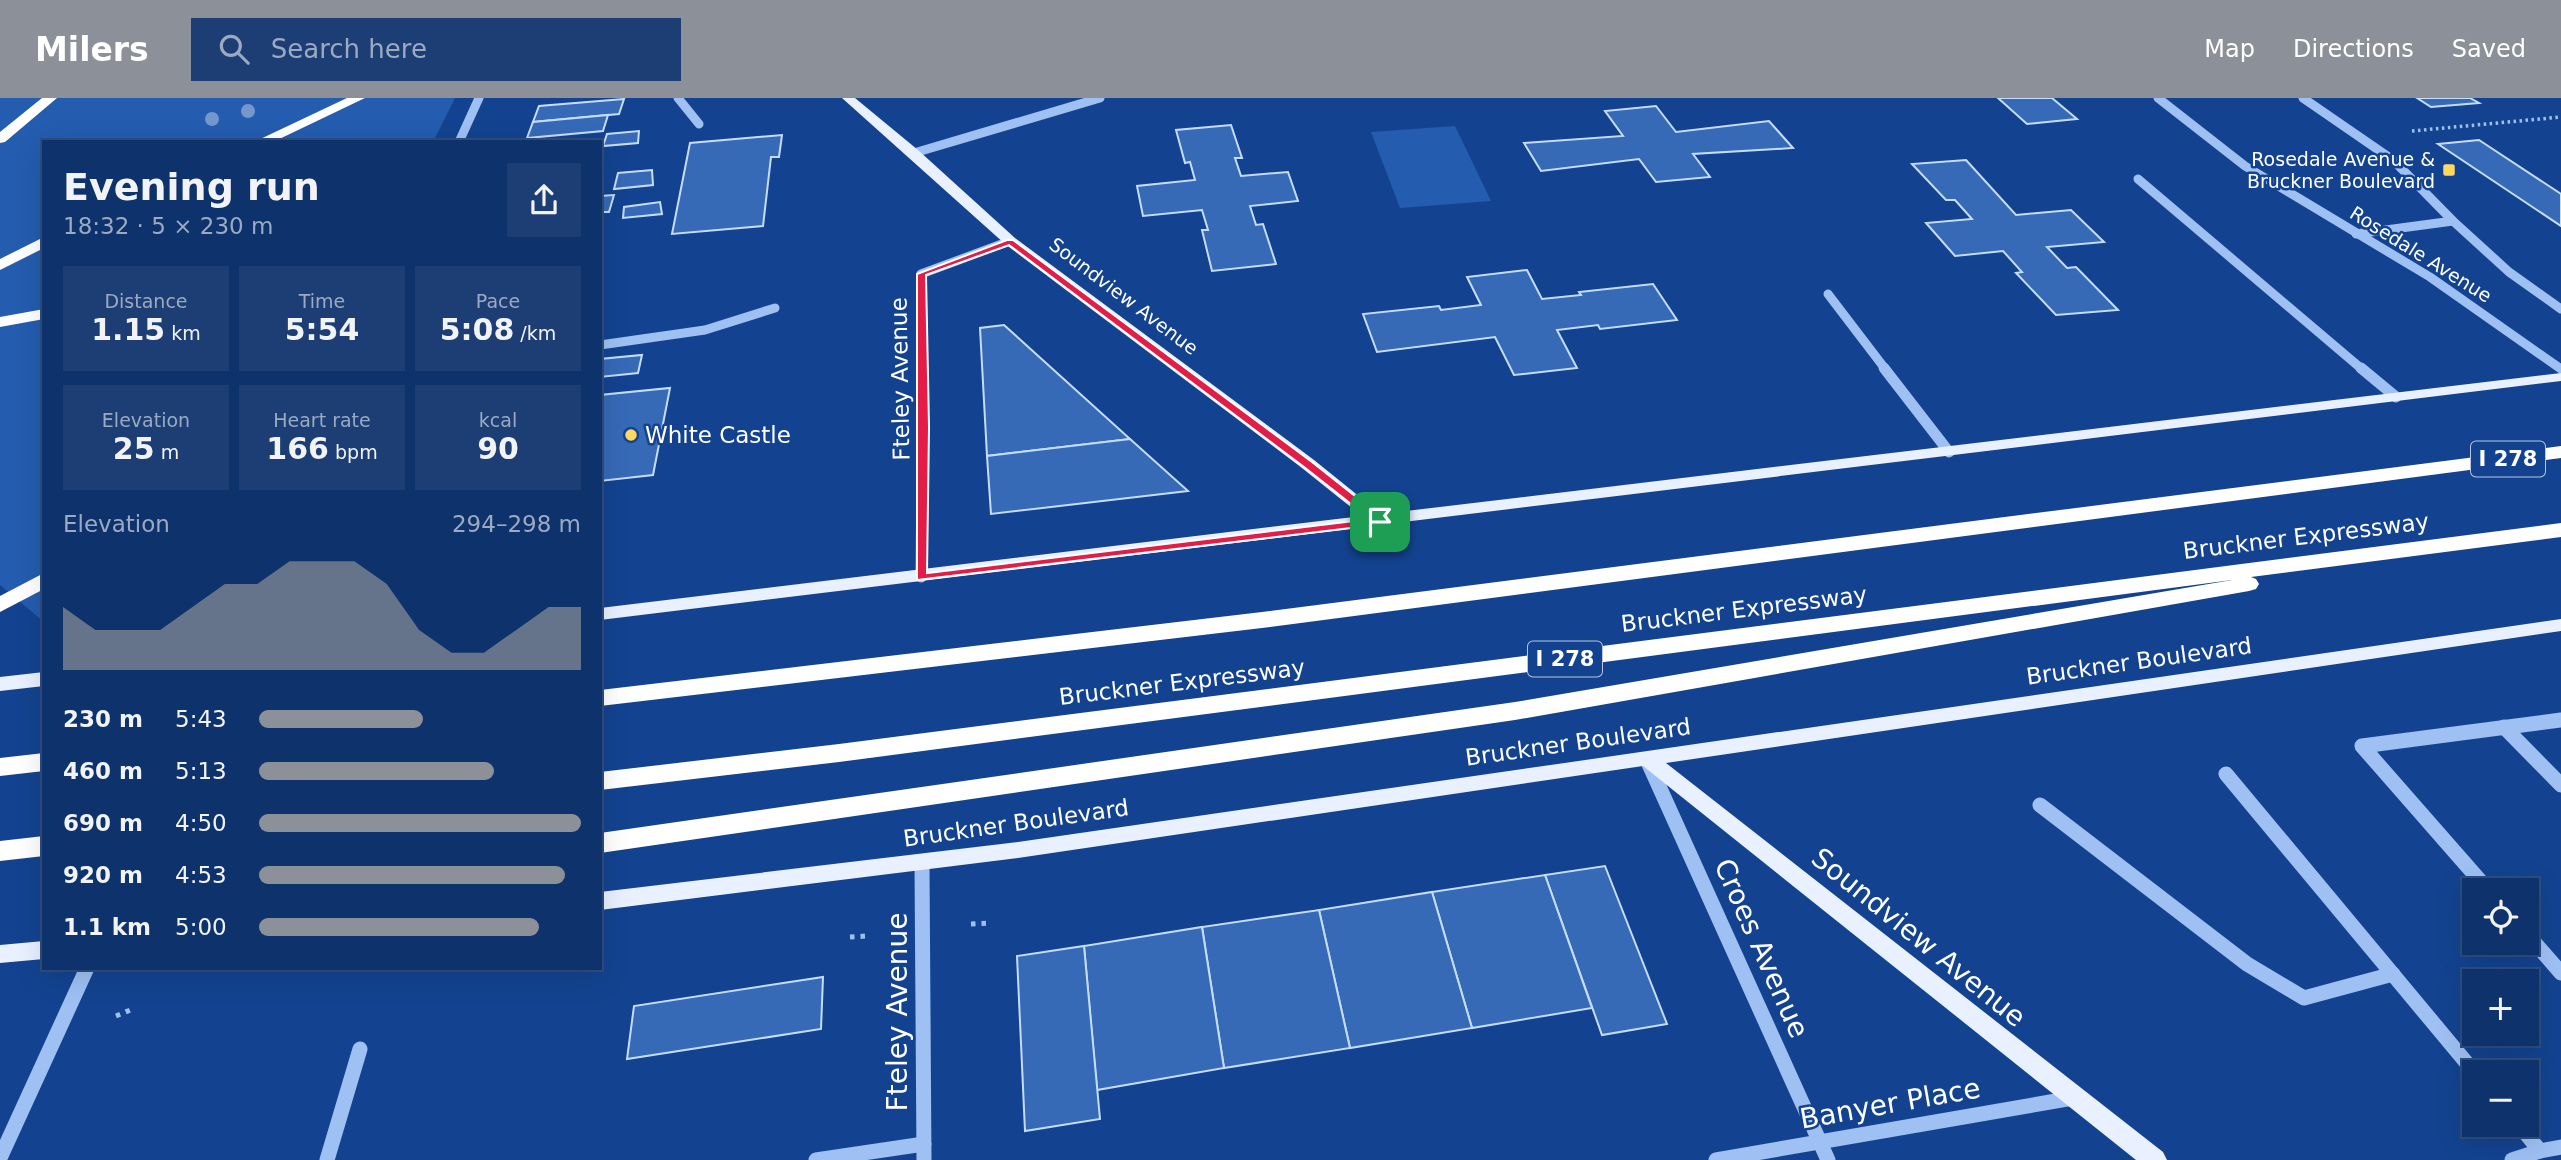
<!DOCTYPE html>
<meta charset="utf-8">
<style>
:root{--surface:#0e326c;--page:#1c3e74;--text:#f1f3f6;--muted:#9baac2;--line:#2e4d7f;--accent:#8c9099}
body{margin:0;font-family:"DejaVu Sans",sans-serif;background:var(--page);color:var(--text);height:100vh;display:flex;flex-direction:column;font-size:26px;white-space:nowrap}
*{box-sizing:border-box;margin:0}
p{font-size:23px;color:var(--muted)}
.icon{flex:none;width:38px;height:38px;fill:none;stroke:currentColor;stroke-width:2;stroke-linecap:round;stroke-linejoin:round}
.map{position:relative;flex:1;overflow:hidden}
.panel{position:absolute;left:42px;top:42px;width:560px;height:830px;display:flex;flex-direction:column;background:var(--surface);border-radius:0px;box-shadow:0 7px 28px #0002,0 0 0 2px var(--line)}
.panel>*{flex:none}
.controls{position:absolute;left:2462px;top:780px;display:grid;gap:14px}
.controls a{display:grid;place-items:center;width:77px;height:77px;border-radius:0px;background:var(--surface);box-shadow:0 7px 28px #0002,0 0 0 2px var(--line);font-size:35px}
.pin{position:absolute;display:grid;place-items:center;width:60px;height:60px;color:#fff;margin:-30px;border-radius:14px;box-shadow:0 4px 10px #0006}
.round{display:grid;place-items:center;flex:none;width:74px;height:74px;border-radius:0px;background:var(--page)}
.summary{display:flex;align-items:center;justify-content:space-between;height:119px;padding:0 21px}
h1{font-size:38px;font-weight:800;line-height:52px}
.stats{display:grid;grid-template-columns:repeat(3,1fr);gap:10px;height:119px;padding:7px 21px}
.stats div{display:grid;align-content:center;border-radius:0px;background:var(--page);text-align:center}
.stats b{font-size:30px;font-weight:800}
.stats small{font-size:19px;font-weight:400}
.stats p{font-size:19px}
.chart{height:196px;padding:14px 21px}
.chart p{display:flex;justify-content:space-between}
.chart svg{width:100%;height:126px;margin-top:7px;fill:var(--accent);opacity:.7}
ul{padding:0 21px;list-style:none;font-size:23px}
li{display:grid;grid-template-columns:112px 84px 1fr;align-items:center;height:52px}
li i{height:18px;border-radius:9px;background:var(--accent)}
header{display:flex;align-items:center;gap:42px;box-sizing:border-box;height:98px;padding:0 35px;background:var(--accent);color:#fff}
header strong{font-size:33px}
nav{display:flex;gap:38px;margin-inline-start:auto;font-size:24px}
.search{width:490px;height:63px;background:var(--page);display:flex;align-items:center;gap:18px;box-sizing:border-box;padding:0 24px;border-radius:0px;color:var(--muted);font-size:26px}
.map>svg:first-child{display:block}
</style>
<header>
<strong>Milers</strong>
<div class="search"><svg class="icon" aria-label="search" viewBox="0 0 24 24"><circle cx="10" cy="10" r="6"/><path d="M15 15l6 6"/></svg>Search here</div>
<nav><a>Map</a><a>Directions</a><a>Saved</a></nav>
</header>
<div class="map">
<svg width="2561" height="1062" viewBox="0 0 2561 1062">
<rect width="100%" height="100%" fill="#134390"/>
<g fill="#245caf">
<polygon points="0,0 455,0 433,44 44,44 44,524 0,487"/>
<polygon points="1455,28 1491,103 1400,110 1371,34"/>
</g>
<g fill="#366ab7" stroke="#c5dcfd" stroke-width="2">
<polygon points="1998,0 2052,0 2077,21 2027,26"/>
<polygon points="2417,0 2470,0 2479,5 2431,9"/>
<polygon points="624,1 619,16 533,24 539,8"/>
<polygon points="1656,8 1676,34 1769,23 1793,50 1693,56 1710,79 1656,84 1639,61 1541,73 1524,45 1623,38 1605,13"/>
<polygon points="608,17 603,33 527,40 533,24"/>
<polygon points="1231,27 1242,60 1235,60 1241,78 1288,74 1298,103 1250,108 1256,127 1263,126 1276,166 1212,173 1202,132 1208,132 1202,112 1143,118 1137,88 1195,82 1190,64 1185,65 1176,32"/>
<polygon points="639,33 638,45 603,48 607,36"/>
<polygon points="782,37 779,59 771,59 763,128 672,136 690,45"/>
<polygon points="2479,42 2561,96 2561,128 2438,46"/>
<polygon points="1966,62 2016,117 2071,112 2104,144 2047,149 2067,170 2076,169 2118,212 2056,217 2016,175 2022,174 2003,153 1955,158 1926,125 1972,121 1955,102 1946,102 1912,66"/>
<polygon points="652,72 653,87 614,91 618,75"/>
<polygon points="614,97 609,114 600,114 600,98"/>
<polygon points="660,104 662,116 623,120 624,109"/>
<polygon points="1527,172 1542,201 1581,197 1579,194 1653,186 1677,222 1600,231 1598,227 1557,232 1577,270 1514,277 1495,239 1377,254 1363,216 1439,208 1441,212 1481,207 1467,179"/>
<polygon points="1004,227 1130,341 987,358 980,230"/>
<polygon points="642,257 638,275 600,279 600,261"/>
<polygon points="670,290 653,377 600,383 600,297"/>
<polygon points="1130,341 1188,393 991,416 987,358"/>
<polygon points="1605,768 1667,926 1602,937 1545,777"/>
<polygon points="1545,777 1592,910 1472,930 1432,794"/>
<polygon points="1432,794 1472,930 1350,950 1319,812"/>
<polygon points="1319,812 1350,950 1224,970 1202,829"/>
<polygon points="1202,829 1224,970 1097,992 1084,848"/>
<polygon points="1084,848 1100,1021 1025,1033 1017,858"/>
<polygon points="823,879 821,931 627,961 634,908"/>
</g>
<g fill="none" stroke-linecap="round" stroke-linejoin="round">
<polyline stroke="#9ec0f2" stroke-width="3.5" stroke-dasharray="2.5 3.5" stroke-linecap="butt" points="2412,33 2561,19"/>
<g stroke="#9ec0f2" stroke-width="5" stroke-dasharray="4.5 6" stroke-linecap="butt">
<polyline points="971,826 991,825"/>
<polyline points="850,839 867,838"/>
<polyline points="116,918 135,910"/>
</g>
<g stroke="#9ec0f2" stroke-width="9">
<polyline points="678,0 699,26"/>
<polyline points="2158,0 2245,68 2430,179 2561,271"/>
<polyline points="2303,0 2393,62 2453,123 2509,174 2561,211"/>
<polyline points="459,44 479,0"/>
<polyline points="914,55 1100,0"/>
<polyline points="2138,81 2363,272"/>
<polyline points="2356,136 2453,123"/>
<polyline points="1828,196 1886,272"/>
<polyline points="600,247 705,232 775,210"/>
<polyline points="923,272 921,176 1010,143"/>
</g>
<g stroke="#9ec0f2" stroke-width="11">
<polyline points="1884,270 1949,354"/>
<polyline points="2361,270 2396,299"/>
<polyline points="921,479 923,270"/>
</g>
<g stroke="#9ec0f2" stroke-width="15">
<polyline points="2504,629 2561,687"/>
<polyline points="1648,664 1828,1062"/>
<polyline points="2226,676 2475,975"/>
<polyline points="2040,707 2247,866 2304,900 2393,876"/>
<polyline points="922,766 924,1062"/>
<polyline points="2489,793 2362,648 2561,622"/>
<polyline points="2527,836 2561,875"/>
<polyline points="2519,1027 2540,1053 2561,1049"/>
<polyline points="0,1060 87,870"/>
<polyline points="327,1062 360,951"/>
<polyline points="816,1062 924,1046"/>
<polyline points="1716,1062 2073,1000"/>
<polyline points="2512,1062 2540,1053"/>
</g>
<g fill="#e9f0ff" fill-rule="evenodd">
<polygon points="842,0 855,0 918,52 1015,140 1314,362 1381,416 2561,275 2561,283 1387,426 1380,430 1374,428 600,522 600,510 1362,418 1302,370 1005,146"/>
<polygon points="2561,521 2561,533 1666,665 2163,1054 2167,1062 2136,1062 1643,668 1018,760 600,812 600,794 1018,744"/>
<polygon points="44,574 44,588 0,593 0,579"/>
<polygon points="44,843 44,861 0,865 0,847"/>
</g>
<g fill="#fff" fill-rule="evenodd">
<polygon points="42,0 57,0 5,44 0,45 0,34"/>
<polygon points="347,0 365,0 273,44 254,44"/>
<polygon points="44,139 44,150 0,172 0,161"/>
<polygon points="44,211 44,221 0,229 0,219"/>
<polygon points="2561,348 2561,360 1262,530 600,608 600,592 1262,514"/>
<polygon points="2561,425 2561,439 2251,479 2256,481 2259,486 2256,491 2249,493 1515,622 600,755 600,735 1515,604 2232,482 839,664 600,692 600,674 839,646"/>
<polygon points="44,475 44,491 0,514 0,498"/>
<polygon points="44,655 44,673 0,678 0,660"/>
<polygon points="44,738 44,758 0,763 0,743"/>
</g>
</g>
<g fill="#7597cc">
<circle cx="248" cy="13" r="7"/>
<circle cx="212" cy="21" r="7"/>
</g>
<path fill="#e11d48" stroke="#fff" stroke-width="2" fill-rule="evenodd" d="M 1007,142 L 1013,142 L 1312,364 L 1384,421 L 1384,426 L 917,482 L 917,176 ZM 1009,147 L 1304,369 L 1370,421 L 927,475 L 929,329 L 926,177 Z"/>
<g fill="#ffd95f" stroke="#134390" stroke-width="2.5">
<rect x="2442" y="65" width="14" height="14" rx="3.5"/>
<circle cx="631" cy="337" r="7"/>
</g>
<g text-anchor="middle" stroke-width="5" stroke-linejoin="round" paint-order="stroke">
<g font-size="19" fill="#fff" stroke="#134390" text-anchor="end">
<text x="2435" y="68">Rosedale Avenue &amp;<tspan x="2435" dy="22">Bruckner Boulevard</tspan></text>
</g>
<g font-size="19" fill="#fff" stroke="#134390">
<text transform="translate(2421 156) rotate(32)" y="7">Rosedale Avenue</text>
<text transform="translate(1124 198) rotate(37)" y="7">Soundview Avenue</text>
</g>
<g fill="#134390" stroke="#b8c7de" stroke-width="2">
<rect x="2471" y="343.5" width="74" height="35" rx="5"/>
<rect x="1528" y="543.5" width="74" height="35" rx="5"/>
</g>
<g font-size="21" font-weight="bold" fill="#fff">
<text x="2508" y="368">I 278</text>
<text x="1565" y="568">I 278</text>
</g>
<g font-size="23" fill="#fff" stroke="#134390">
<text transform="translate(900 281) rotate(-91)" y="8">Fteley Avenue</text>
<text transform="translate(2306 438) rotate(-7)" y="8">Bruckner Expressway</text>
<text transform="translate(1744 511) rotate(-7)" y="8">Bruckner Expressway</text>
<text transform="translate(2139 563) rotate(-8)" y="8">Bruckner Boulevard</text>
<text transform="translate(1182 584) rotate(-7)" y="8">Bruckner Expressway</text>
<text transform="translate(1578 644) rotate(-8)" y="8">Bruckner Boulevard</text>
<text transform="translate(1016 725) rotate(-8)" y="8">Bruckner Boulevard</text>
</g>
<g font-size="23" fill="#fff" stroke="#134390" text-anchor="start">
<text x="645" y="345">White Castle</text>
</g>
<g font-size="28" fill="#fff" stroke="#134390">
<text transform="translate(1919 839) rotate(39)" y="10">Soundview Avenue</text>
<text transform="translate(1762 850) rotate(66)" y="10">Croes Avenue</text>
<text transform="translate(897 914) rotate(-90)" y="10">Fteley Avenue</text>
<text transform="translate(1890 1005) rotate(-10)" y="10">Banyer Place</text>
</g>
</g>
</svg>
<div class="controls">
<a><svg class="icon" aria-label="locate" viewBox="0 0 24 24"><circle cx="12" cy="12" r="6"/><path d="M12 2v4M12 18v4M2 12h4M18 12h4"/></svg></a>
<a>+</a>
<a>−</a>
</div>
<div class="pin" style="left:1380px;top:424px;background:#1e9e55"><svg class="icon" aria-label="arrive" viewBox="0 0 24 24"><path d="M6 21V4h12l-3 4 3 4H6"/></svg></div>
<section class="panel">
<div class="summary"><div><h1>Evening run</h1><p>18:32 · 5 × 230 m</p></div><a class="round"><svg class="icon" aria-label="share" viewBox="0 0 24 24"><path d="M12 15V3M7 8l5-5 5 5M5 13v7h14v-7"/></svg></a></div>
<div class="stats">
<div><p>Distance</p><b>1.15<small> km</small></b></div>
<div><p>Time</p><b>5:54</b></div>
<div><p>Pace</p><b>5:08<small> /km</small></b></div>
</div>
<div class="stats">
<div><p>Elevation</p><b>25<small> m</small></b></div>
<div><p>Heart rate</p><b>166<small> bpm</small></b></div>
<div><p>kcal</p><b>90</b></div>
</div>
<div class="chart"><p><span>Elevation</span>294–298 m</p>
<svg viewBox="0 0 160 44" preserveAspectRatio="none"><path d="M0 44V22L10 30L20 30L30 30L40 22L50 14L60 14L70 6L80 6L90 6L100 14L110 30L120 38L130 38L140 30L150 22L160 22V44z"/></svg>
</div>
<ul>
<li><b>230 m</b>5:43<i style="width:51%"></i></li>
<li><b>460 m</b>5:13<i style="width:73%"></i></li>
<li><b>690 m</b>4:50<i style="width:100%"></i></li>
<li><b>920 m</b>4:53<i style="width:95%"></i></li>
<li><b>1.1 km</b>5:00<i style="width:87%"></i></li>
</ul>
</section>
</div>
